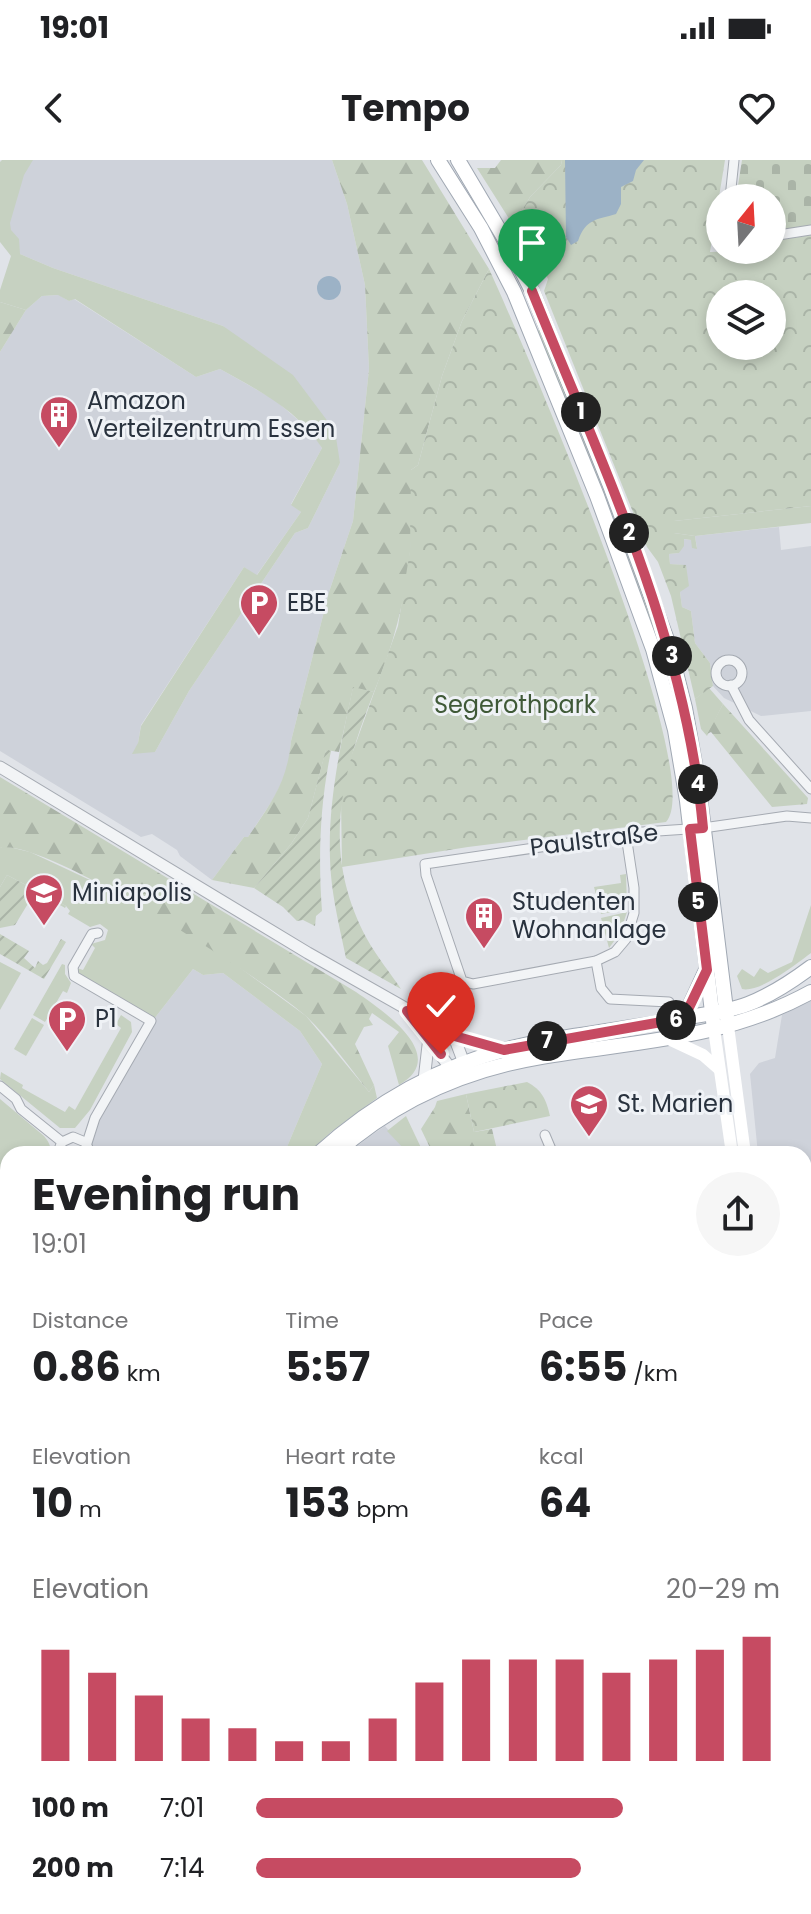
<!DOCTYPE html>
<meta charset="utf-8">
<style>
:root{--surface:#fff;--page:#f6f6f6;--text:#202124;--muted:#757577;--accent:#c64b62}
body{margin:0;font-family:Poppins,sans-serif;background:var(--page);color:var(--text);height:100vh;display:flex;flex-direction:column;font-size:30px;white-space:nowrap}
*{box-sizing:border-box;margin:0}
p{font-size:26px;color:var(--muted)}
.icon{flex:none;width:44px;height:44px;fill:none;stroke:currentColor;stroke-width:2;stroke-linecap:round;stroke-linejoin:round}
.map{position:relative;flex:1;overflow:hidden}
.drawer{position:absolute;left:0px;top:986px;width:812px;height:768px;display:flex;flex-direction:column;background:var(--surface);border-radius:24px 24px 0 0;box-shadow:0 4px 12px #0003}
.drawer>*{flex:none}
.needle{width:52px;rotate:18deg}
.fabs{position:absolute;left:706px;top:24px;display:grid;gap:16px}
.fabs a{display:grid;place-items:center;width:80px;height:80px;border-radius:50%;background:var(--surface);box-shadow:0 4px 12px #0003;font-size:40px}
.pin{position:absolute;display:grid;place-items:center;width:68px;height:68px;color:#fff;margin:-82px -34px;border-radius:50% 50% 50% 0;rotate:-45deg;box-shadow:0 0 8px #0007}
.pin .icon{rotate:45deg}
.km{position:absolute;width:40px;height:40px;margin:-20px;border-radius:50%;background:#222;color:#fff;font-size:22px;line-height:40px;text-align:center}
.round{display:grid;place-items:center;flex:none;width:84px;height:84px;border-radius:42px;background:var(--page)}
.summary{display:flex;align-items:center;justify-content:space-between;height:136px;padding:0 32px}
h1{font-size:44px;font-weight:700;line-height:60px}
.stats{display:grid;grid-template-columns:repeat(3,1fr);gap:12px;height:136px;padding:8px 32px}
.stats div{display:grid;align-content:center}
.stats b{font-size:40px;font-weight:700}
.stats small{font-size:22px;font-weight:400}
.stats p{font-size:22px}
.chart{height:224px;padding:16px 32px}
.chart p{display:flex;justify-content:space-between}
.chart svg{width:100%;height:144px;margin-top:8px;stroke:var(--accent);stroke-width:6}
ul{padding:0 32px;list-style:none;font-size:26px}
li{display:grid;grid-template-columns:128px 96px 1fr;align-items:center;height:60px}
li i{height:20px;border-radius:10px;background:var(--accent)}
.status{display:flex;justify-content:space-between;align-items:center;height:56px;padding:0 40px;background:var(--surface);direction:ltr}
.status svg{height:22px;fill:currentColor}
header{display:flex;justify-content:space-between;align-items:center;height:104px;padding:0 32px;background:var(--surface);font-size:36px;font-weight:700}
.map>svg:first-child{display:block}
</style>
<div class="status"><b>19:01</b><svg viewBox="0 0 49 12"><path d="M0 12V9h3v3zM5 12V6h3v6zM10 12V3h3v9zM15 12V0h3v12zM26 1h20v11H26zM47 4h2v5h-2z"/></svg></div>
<header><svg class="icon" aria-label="back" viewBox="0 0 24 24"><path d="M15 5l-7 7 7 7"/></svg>Tempo<svg class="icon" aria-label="heart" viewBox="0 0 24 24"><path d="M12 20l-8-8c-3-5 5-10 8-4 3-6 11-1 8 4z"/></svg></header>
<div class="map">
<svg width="811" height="1754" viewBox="0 0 811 1754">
<defs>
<pattern id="forest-firs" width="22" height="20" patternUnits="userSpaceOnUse" patternTransform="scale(2)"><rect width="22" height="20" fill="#c6d1c1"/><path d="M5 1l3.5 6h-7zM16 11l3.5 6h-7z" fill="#aab4a7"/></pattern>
<pattern id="cemetery-stones" width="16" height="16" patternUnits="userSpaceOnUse" patternTransform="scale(2)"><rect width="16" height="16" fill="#c6d1c1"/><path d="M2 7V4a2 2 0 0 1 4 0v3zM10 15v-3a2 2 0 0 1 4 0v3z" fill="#aab4a7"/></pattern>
<pattern id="park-crowns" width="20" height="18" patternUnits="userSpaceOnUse" patternTransform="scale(2)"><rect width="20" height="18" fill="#c6d1c1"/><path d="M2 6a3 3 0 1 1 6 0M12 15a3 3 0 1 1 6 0" fill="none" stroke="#aab4a7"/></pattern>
<pattern id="garden-furrows" width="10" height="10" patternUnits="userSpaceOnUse" patternTransform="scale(2)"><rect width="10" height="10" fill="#c6d1c1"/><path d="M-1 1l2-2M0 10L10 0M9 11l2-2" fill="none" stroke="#aab4a7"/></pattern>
</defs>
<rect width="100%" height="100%" fill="#e0e3e8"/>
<g fill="#ced2da">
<polygon points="24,0 332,0 347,44 365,125 369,209 353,361 329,432 291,581 289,607 274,638 248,677 244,677 212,720 180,696 177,690 152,674 141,677 0,591 0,192 26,150 42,136 59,135 69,141 74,139 196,217 220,209 275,240 313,273 322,288 291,344 301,352 256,416 244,407 141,565 138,583 155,592 189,531 295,373 308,368 340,303 223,166 53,108 20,94 3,72"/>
<polygon points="779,367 781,390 811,386 811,551 761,556 724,538 713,526 710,503 695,483 691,451 682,447 680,432 683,405 670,404 669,394 679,393 683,379 691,380 697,388 695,376"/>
<polygon points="193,809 203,815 223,813 300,871 322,904 284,994 96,994 91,984 97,959 154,859"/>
<polygon points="811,841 811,1336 804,1333 804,994 758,994 750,914 759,903 775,898 782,855"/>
<polygon points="385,966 409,994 347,994 369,977"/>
<polygon points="8,1113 8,1536 0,1532 0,1127"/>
<polygon points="804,1358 811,1358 809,1669 808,1624 804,1620"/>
<polygon points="0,1582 8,1587 8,1746 50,1746 48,1754 0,1754"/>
<polygon points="361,1746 420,1746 419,1754 360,1754"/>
<polygon points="461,1746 608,1746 609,1754 460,1754"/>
</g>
<g fill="#c6d1c1">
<path d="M 2,0 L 33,0 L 24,15 L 10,63 L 11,70 L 19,79 L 20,94 L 53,108 L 223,166 L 293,215 L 335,271 L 340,303 L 308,368 L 295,373 L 189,531 L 155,592 L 132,594 L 138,583 L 141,566 L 244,407 L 257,415 L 301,352 L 291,345 L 322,288 C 298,250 258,230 220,209 L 196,217 L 75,139 L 69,141 L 58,135 L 42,136 L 26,150 L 0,142 L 0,130 L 11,96 L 0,82 L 0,2 Z"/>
<polygon points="542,169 656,460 687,579 694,641 683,580 536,171"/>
<polygon points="811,346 811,363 695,376 674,373 674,361"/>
<polygon points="709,528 723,544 707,576 701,569 695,539"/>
<polygon points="5,686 30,692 122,735 209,785 306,856 369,932 374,925 377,938 331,972 307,994 284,994 322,904 300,871 223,813 203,815 193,809 154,859 78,815 77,808 83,810 95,788 91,784 105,780 108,770 100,764 90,767 68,754 70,751 66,746 7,715 0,727 0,688"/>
<polygon points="626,714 627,749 601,754 594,727 621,723 620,715"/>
<path d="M 811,745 L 811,793 C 796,804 760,833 742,829 L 737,816 L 742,809 L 754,817 L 760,808 L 768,813 L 792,802 Z"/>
<polygon points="627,752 620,773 609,788 601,758"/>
<polygon points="0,802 21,813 0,850"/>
<polygon points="62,804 65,805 65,814 71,823 67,833 63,831 45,862 33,855"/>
<polygon points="121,855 131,862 132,872 90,950 75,968 60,968 0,919 1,912 23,925 22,928 65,952 69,946 75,950 121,868 116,864"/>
<polygon points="32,858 44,865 26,896 14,889"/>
<path d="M 0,939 L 44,976 C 48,981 53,988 49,994 L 8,994 L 8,1054 L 0,1068 Z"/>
<polygon points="406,956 424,994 409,994 387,971"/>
<polygon points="722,1746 791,1746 790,1754 722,1754"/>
</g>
<g fill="url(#forest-firs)">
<path d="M 332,0 L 422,0 L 489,109 L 462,161 L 442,216 L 418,305 L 411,310 C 411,337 413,365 410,392 C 405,441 393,487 374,532 L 353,528 L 339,592 L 326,590 L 308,658 L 291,684 L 254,728 L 212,720 L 244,677 L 248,677 C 271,643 287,623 291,581 L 329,432 L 353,361 L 369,209 L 365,125 L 347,44 Z"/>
<polygon points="501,0 562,0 561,5 530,37 513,65 477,8 495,8"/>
<polygon points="0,142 26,150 0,192"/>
<polygon points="723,544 808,638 807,644 772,647 711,572 707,574"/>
<path d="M 0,617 L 356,832 C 382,850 451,896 399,925 L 388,886 L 399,872 L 372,853 L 369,859 L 373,865 L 364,867 L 355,884 L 374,925 L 369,932 C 349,907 330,879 307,857 C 270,823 41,675 0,688 Z"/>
<polygon points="466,934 474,972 492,969 498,994 433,994 421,969 435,947 437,941"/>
</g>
<polygon fill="url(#cemetery-stones)" points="742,0 811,0 811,66 772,72 772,38 736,38"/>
<g fill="url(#park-crowns)" fill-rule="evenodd">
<path d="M 562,0 L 725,0 L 710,92 L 772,90 L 772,81 L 811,75 L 811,346 L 674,361 L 674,373 L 695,376 L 697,389 L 692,388 L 691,380 L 684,379 L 684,386 L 679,393 L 669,394 L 670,404 L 686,405 L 689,426 L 680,432 L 682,447 L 691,451 L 695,483 L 710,503 L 713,526 L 695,539 L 671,436 L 658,402 L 647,387 L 544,131 L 548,119 L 531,86 L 523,84 L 513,65 L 530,37 L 561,5 ZM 720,134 L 772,134 L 772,186 L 720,186 Z"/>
<path d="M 489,109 C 521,178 710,615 666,662 L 468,687 L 342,707 L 341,639 L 347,608 L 398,466 L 410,390 L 411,310 L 418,305 L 442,216 L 462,161 Z"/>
<path d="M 527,922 C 542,930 546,939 550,956 L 474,972 L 466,934 Z"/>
<polygon points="0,1292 8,1296 8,1375 0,1389"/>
</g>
<g fill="url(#garden-furrows)">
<path d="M 353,527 L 374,532 C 340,618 321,693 367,779 C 377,797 391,814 401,829 L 346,798 C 341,774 335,749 332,725 C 324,658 339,592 353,527 Z"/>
<path d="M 326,589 L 331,591 C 320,643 318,697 322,751 L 316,756 L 315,766 L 303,760 L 297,761 L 283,747 L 254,728 L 291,684 L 308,658 Z"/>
<polygon points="7,715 66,746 65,748 53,741 51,744 32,737 15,765 0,768 0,727"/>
<polygon points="0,774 29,791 24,798 35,808 38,801 43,805 47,803 61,779 66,782 44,819 0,794"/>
</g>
<g fill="#9cb2c6">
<path d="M 565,0 L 644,0 L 636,10 L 633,21 L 621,27 L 621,44 L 616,54 C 597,60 586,58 578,81 L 571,85 L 566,77 Z"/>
<circle cx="329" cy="128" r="12"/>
</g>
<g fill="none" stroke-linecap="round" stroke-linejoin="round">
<g stroke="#a5aab2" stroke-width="9">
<g id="pedestrian">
<polyline points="806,1675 811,1672"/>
<polyline points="456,1754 456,1746"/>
</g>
</g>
<g stroke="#a5aab2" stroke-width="11">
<g id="minor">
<polyline points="730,38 734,0"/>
<polyline points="772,76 811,70"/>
<circle cx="729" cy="513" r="13"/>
<polyline points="731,525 749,560 811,629"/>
<polyline points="626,675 634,728 634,753 626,779 615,792 596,801 473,824 462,821 426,715 425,704 643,672 703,668 787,656 811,658"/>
<polyline points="596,801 601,828 610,839 669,842"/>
<polyline points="0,926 16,939 21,949 62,982"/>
<polyline points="545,975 553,994"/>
<polyline points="87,983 95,958 151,861 74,816 73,807 92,774 98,773"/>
<polyline points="57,994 62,982 73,977 85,982 91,994"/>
<polyline points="0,1125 8,1110"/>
<polyline points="804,1278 811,1281"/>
<polyline points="804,1540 810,1535"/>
<polyline points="193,1754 194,1746"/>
<polyline points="316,1754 317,1746"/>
</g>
</g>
<g stroke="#a5aab2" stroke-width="13">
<g id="tertiary">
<polyline points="0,607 308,793 444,870 456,882 467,911"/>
<polyline points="410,855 455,914"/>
<polyline points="451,875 504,890"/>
<polyline points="424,920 429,877"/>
</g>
</g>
<g stroke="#a0a8b3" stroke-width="16">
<g id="primary">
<polyline points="438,0 481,68 514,132 597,336 653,489 675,570 687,641 714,869"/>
<polyline points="458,0 510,88 532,131 611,328 669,485 685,548 698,621 728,866"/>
<polyline points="684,858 706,810"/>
<path d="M 318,994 C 381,937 455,898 538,882 C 588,873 639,867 689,857 C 708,854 730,851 748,844 C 771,835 791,822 811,807"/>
<path d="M 335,994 C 393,942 464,910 541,897 C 635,881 724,880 811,832"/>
<polyline points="0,1545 8,1550"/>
<polyline points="0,1579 8,1583"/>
<polyline points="62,1754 64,1746"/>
</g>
</g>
<use href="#pedestrian" stroke="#f2f4f6" stroke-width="7"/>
<use href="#minor" stroke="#f2f4f6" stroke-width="9"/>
<use href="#tertiary" stroke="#f2f4f6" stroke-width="11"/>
<g stroke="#fff" stroke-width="12">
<polyline points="728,866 745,994"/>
<polyline points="714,869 732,994"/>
<polyline points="671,880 703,895 719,909"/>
<polyline points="804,1696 811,1705"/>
<polyline points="804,1727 811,1729"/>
<polyline points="804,1736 805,1754"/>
<polyline points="678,1746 699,1754"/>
<polyline points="713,1754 714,1746"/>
<polyline points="794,1754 795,1746"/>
</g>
<use href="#primary" stroke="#fff" stroke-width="14"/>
<polyline stroke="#7a8391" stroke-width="2" points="0,1567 8,1571"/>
</g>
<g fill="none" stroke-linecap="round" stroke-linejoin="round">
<g stroke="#fff" stroke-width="16">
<path id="route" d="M 441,894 L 407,851 L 437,865 L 451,875 L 504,890 L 684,858 L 707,810 L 690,669 L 703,668 C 686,479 602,305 532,131"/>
</g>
<use href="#route" stroke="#c64b62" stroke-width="10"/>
</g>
<defs>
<g id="building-pin" transform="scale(2)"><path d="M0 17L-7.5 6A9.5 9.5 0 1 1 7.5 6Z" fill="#c64b62" stroke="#eff2f6"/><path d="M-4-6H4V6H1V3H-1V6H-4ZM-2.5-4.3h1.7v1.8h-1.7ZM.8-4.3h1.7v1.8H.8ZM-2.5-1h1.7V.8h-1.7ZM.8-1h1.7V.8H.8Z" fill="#fff"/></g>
<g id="parking-pin" transform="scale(2)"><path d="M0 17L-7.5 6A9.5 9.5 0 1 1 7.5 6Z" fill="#c64b62" stroke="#eff2f6"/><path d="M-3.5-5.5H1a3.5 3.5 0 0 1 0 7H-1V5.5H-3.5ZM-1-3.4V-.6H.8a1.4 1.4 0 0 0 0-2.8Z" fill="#fff"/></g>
<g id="school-pin" transform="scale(2)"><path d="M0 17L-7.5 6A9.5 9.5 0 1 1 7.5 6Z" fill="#c64b62" stroke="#eff2f6"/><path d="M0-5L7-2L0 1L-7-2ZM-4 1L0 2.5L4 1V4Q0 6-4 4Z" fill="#fff"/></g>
</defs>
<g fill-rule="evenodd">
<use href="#building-pin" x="59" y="255"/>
<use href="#parking-pin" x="259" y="443"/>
<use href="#school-pin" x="44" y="733"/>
<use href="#building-pin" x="484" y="756"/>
<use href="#parking-pin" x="67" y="859"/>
<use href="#school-pin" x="589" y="944"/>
</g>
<g text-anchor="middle" stroke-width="6" stroke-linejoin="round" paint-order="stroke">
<g font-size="24" fill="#29323e" stroke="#eff2f6" text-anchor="start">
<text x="87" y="249">Amazon<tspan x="87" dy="28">Verteilzentrum Essen</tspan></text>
<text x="287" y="451">EBE</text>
<text x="72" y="741">Miniapolis</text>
<text x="512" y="750">Studenten<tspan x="512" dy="28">Wohnanlage</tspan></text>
<text x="95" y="867">P1</text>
<text x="617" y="952">St. Marien</text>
</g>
<g font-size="24" fill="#3f5937" stroke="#eff2f6">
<text x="515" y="553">Segerothpark</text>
</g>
<g font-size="24" fill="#29323e" stroke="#eff2f6">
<text transform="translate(594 680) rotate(-7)" y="8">Paulstraße</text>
</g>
</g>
</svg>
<div class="fabs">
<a><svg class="needle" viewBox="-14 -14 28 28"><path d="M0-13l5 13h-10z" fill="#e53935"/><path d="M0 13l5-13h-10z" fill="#757577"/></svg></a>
<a><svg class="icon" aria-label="layers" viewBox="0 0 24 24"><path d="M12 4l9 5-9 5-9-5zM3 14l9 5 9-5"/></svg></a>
</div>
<div class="pin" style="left:532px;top:131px;background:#1e9e55"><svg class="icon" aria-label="arrive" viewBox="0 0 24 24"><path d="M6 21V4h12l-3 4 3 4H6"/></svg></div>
<div class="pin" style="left:441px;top:894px;background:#d93025"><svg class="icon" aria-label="check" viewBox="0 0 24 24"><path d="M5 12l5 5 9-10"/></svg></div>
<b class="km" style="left:581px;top:252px">1</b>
<b class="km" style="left:629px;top:373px">2</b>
<b class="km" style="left:672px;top:496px">3</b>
<b class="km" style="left:698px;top:624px">4</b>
<b class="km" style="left:698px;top:742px">5</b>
<b class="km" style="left:676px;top:860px">6</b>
<b class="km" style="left:547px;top:881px">7</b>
<section class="drawer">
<div class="summary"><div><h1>Evening run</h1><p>19:01</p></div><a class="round"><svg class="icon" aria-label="share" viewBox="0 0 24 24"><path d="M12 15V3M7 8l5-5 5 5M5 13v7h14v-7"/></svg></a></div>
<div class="stats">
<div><p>Distance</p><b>0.86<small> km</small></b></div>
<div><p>Time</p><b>5:57</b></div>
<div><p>Pace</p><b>6:55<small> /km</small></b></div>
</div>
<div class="stats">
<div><p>Elevation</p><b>10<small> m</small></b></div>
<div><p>Heart rate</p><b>153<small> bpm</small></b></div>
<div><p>kcal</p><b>64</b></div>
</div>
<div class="chart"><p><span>Elevation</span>20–29 m</p>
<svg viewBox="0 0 160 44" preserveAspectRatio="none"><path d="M5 44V10M15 44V17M25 44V24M35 44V31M45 44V34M55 44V38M65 44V38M75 44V31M85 44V20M95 44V13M105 44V13M115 44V13M125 44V17M135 44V13M145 44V10M155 44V6"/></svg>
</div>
<ul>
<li><b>100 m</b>7:01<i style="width:70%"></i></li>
<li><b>200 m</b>7:14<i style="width:62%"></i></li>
</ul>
</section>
</div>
